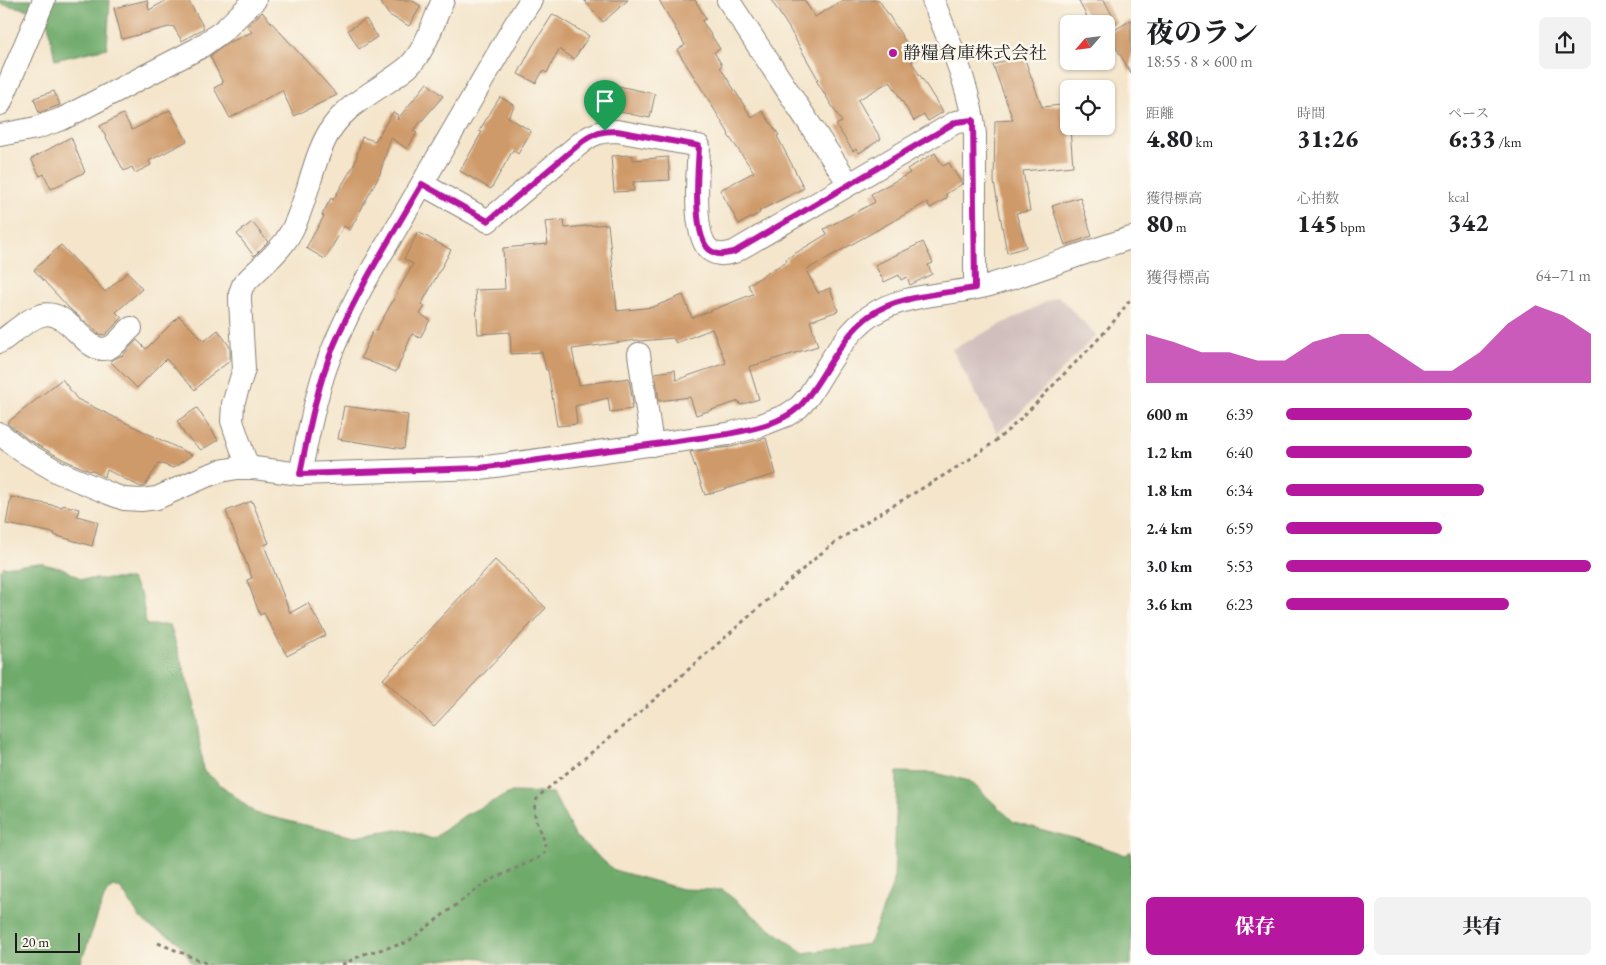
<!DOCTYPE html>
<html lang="ja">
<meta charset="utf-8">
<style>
:root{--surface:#fff;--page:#f2f2f2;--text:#202124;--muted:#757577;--accent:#b5179e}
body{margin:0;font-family:"EB Garamond","Noto Serif JP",serif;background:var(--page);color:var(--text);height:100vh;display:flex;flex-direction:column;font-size:19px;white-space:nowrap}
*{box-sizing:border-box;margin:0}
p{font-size:16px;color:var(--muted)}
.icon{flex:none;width:28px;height:28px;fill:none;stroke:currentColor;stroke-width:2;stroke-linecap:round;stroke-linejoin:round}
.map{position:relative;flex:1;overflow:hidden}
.side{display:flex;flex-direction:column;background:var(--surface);width:475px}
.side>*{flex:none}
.needle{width:32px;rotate:242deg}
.controls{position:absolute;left:1060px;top:15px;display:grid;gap:10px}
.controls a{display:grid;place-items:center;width:55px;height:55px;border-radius:8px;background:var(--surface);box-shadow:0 1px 4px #0004;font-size:25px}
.scale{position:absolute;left:15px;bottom:12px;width:65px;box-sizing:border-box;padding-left:5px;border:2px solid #1c1c1c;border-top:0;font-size:14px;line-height:18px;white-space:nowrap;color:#1c1c1c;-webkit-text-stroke:4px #fbf7ec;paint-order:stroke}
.pin{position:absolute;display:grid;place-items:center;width:42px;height:42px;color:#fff;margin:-51px -21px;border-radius:50% 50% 50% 0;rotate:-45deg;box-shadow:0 0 5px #0007}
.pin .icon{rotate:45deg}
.round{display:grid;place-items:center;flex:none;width:52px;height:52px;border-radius:8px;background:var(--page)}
.overview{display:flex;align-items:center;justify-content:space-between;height:85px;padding:0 15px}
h1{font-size:28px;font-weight:800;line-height:38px}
.figures{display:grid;grid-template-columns:repeat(3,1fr);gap:8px;height:85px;padding:5px 15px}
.figures div{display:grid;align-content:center}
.figures b{font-size:25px;font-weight:800}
.figures small{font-size:14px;font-weight:400}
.figures p{font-size:14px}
.chart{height:140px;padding:10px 15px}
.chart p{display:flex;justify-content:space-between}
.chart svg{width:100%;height:90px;margin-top:5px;fill:var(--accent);opacity:.7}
.primary-button{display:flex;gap:10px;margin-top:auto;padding:10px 15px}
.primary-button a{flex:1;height:58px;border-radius:8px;background:var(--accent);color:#fff;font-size:20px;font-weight:800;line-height:58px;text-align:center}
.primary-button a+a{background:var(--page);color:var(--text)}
ul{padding:0 15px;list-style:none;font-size:16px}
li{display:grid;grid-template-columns:80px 60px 1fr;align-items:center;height:38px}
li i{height:12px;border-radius:6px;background:var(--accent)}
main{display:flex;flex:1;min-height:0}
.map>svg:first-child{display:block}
</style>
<main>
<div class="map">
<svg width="1131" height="965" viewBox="0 0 1131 965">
<rect width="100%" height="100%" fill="#fbf7ec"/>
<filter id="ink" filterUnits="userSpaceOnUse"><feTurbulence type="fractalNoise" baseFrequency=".02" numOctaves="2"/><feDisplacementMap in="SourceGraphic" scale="10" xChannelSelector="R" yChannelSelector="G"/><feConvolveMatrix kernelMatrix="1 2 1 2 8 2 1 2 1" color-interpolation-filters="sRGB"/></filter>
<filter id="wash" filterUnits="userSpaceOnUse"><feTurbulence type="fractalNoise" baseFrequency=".0096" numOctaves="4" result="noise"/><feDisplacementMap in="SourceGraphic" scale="20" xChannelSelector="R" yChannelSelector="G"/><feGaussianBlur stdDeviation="1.12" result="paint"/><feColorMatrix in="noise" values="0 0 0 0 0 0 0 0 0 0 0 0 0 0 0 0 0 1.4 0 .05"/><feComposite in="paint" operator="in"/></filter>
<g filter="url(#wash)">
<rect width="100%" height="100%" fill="#f4e5cb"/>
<polygon fill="#d1bfbd" points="1058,296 1096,335 1015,418 997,433 952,349"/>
<g fill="#6eaa6b" stroke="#456344">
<polygon points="0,0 110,0 107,48 55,60 46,13 0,4"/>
<polygon points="39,563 64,569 82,579 131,579 142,596 146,625 170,625 195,705 203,770 255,813 355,837 402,829 433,839 465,815 512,792 553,793 575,836 614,870 682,889 723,890 760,921 804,953 869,944 894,881 897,772 935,773 970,781 1014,822 1088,842 1126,855 1131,851 1131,965 499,965 482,958 467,957 399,965 193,965 182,947 173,938 149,926 140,918 121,889 113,887 107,892 104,898 80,965 0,965 0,570 3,567"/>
</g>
<g id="blocks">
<g fill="#cf9a69">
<polygon points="147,0 149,10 167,0 188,0 204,28 182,41 173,26 122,39 114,8"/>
<polygon points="379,0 411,0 421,6 409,26 389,15"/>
<polygon points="584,0 628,0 603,22"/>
<polygon points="659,0 695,0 706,19 702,21 720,49 714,52 722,65 720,67 752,118 762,111 779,135 777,136 804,188 759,211 760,213 739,224 720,190 754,172 728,135 729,134 705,94 677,50 685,45"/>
<polygon points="771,0 804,0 815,17 843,0 879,0 916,58 911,61 943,112 928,121 924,115 914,121 890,81 858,100 881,139 859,153 856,149 853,151 836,125 842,122 816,80 818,79 789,28"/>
<polygon points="1078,0 1104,0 1117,24 1091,24"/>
<polygon points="262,12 337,95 294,116 282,90 230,118 214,88 223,83 210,56 228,43 252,32 247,26"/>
<polygon points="553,14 589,36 574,59 559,49 547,73 543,71 536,83 518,74 532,47"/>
<polygon points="366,19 377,37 359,49 348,30"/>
<polygon points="1131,20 1131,73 1108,34"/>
<polygon points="1023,54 1042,107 1061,105 1062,117 1069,117 1073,166 1023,171 1030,211 1016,213 1026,247 1007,253 994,182 995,121 1013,120 993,65"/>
<polygon points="427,83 443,96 413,131 417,133 407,149 391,138 379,176 350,230 344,226 325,259 306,248 324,216 322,215 331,198 333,200 355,163 362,137 375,141 393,112 398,115 397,120"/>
<polygon points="614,85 655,94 650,118 620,112 620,109 609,107"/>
<polygon points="54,91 60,105 39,113 34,98"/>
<polygon points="500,97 515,106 508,117 531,131 518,154 513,150 491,189 460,171 482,132 479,131"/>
<polygon points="170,110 187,141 149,161 151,165 135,173 132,167 124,171 100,126 123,114 132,130"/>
<polygon points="71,137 85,172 51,189 44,174 40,176 31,159"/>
<polygon points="935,153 943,166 949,163 962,184 946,194 947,198 930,208 927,202 806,270 818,293 830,288 838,311 810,321 818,346 749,367 759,399 740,405 739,401 696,415 690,397 659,401 655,373 675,370 676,380 726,363 712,329 676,343 673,338 640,341 637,340 572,349 579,385 629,378 633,404 631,404 632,409 610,412 608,398 575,406 577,424 557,426 548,370 546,370 542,352 511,354 510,332 478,334 475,290 505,289 503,248 548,244 545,222 564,220 565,228 608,224 617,311 653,307 683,295 692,318 753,294 748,285 787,261 786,259 827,234 824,229 875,202 871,194 910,173 907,169"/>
<polygon points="633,155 633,160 668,157 670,180 633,182 634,191 614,192 611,156"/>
<polygon points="1080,197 1092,236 1065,245 1052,206"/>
<polygon points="252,222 268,242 254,256 237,234"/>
<polygon points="418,232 451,250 421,305 425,306 420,314 430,320 420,338 412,334 396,372 361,358 373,330 376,331 413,264 404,259"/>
<polygon points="923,242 933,263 928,265 932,274 910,285 907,277 901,280 899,275 884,282 875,265"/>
<polygon points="61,245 105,292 128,272 142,289 116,312 122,318 105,335 99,334 69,308 34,270"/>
<polygon points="179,316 204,341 218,330 230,347 230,361 207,378 195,390 166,359 137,388 110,361 123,355 137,340 146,349"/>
<polygon points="62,379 77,399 192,455 173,468 159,463 145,486 141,487 107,470 104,477 91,470 90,471 64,460 29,440 7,423"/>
<polygon points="344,406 408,415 404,449 338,439"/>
<polygon points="197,408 218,440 201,450 185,435 177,421"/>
<polygon points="766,438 776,474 705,495 690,452 731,447"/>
<polygon points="11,497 62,507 63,505 79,509 77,516 98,522 92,546 54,535 55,533 6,524"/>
<polygon points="252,501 269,543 264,545 290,613 308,603 326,635 287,656 264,613 260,615 247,580 252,578 226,511"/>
<polygon points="495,560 546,608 434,726 383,679"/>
</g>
</g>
</g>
<g filter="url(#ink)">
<use href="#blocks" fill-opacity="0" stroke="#888074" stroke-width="1"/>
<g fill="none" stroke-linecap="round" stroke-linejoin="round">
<g stroke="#888074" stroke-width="24">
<g id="street">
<polyline points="728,0 849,184"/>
<path d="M 933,0 C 950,44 970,87 975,134 L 975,288"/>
<polyline points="0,104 44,0"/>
<polyline points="0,135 36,128 62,119 199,48 224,30 255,0"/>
<path d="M 422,184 L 488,221 L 583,141 C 594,133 603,131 617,131 L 699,146 C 698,168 691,238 711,251 C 719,256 726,254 734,252 L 956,122 L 973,120"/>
<path d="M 0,342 C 13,333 27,319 42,315 C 70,308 85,356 108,348 C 117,345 124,334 131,328"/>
<polyline points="639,354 652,445"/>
<path d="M 0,434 L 22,451 L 58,472 L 108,493 L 124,499 L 141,500 L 157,498 L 204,477 L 220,471 L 237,468 L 254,468 L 300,474 L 480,468 L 728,434 L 759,426 L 787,415 L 799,407 L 808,397 C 825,371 844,333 870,316 C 904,292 951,296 990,285 C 1038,271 1084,252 1131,238"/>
<path d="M 248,468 L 232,421 L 233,404 L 244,369 L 240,301 L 240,293 L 243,285 C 259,267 279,254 291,232 C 309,199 312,156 333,126 C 352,100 384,87 408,67 C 426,50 433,22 443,0"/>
<path d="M 300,474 C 307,441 313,408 323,376 C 333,345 347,316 362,287 L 514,26 L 531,0"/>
</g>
</g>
<g stroke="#888074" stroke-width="3" stroke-dasharray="4 4" stroke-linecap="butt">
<polyline points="158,943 211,965"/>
<path d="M 342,965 L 364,954 L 406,943 L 485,883 L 542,856 L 545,851 L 545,845 C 540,829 527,809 540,795 L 632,719 L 819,555 C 871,514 932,486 986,448 C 1015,427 1038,401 1063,375 C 1087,351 1112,327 1131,298"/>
</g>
<use href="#street" stroke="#fff" stroke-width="22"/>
</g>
</g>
<g fill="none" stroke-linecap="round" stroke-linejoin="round" filter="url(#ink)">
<g stroke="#fff" stroke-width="10">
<path id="route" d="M 973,120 L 975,288 C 942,294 896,296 869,316 C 854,327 844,342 834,357 C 823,373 813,393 799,407 C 780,424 752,429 728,434 L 480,468 L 300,474 C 309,430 317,386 334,345 C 358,289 391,237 422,184 L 488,221 L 583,141 C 594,133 603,131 617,131 L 699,146 C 698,168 691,238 711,251 C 718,256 726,254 734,252 L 956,122 Z"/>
</g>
<use href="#route" stroke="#b5179e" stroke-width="6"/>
</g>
<circle fill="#b5179e" stroke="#fbf7ec" stroke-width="2" cx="893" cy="53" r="5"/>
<g text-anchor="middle" stroke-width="5" stroke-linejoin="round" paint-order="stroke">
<g font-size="18" fill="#1c1c1c" stroke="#fbf7ec" text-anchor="start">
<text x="903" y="59">静糧倉庫株式会社</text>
</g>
</g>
</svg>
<div class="controls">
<a><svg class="needle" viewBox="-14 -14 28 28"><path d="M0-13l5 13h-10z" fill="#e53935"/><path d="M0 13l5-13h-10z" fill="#757577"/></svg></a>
<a><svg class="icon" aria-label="locate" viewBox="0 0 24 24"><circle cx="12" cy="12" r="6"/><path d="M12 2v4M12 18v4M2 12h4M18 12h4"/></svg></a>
</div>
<div class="scale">20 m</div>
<div class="pin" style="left:605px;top:131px;background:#1e9e55"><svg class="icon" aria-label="arrive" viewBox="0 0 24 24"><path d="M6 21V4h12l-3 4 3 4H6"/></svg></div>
</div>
<section class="side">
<div class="overview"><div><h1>夜のラン</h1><p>18:55 · 8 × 600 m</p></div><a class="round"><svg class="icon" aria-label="share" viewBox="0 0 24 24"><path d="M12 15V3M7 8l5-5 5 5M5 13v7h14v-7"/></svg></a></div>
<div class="figures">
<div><p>距離</p><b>4.80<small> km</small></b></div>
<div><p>時間</p><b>31:26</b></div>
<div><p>ペース</p><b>6:33<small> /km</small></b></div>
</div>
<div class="figures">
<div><p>獲得標高</p><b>80<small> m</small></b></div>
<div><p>心拍数</p><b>145<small> bpm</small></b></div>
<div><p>kcal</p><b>342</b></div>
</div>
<div class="chart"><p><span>獲得標高</span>64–71 m</p>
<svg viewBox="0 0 160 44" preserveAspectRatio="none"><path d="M0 44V20L10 24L20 29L30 29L40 33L50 33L60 24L70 20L80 20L90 29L100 38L110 38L120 29L130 15L140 6L150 11L160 20V44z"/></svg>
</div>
<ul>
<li><b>600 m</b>6:39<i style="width:61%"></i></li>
<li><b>1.2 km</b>6:40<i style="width:61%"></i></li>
<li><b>1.8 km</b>6:34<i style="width:65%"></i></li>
<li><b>2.4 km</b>6:59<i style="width:51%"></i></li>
<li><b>3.0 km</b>5:53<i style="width:100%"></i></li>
<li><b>3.6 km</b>6:23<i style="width:73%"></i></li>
</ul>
<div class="primary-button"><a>保存</a><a>共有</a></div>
</section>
</main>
